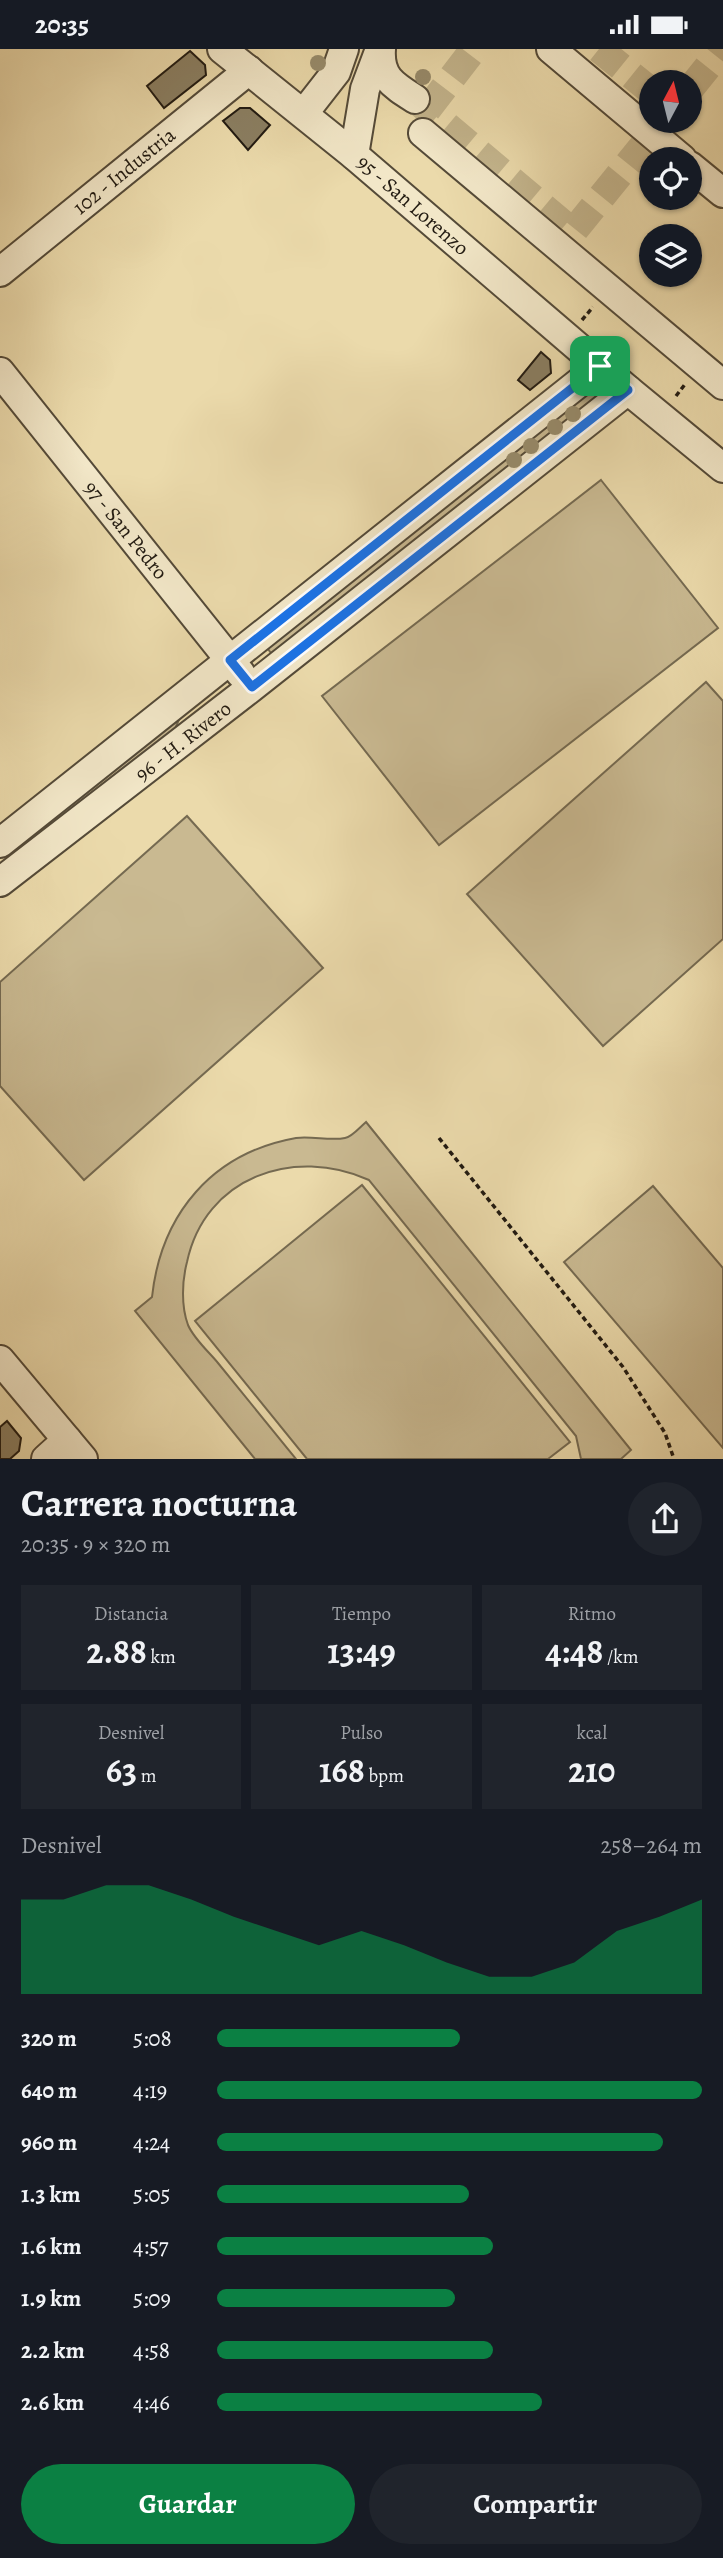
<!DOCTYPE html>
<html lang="es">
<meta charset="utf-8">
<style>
:root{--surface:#171b24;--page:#20242c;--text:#f1f3f6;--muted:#9ea1a6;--accent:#0b8043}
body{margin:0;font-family:Alegreya,serif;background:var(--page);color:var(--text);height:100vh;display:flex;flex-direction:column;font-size:26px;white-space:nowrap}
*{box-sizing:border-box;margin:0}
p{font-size:23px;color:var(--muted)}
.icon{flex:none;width:38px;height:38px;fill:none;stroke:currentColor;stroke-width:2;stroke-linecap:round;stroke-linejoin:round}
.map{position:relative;height:1410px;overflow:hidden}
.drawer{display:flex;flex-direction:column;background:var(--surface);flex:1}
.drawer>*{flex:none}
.needle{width:46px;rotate:7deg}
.controls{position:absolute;left:639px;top:21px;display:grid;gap:14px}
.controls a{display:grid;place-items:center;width:63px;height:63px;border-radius:50%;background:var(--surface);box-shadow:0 2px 5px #0004;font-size:35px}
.pin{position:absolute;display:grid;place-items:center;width:60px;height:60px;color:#fff;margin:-30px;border-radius:14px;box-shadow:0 4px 10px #0006}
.round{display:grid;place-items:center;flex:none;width:74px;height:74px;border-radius:37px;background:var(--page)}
.headline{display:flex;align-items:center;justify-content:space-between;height:119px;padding:0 21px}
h1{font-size:38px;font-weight:700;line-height:52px}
.figures{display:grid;grid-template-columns:repeat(3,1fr);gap:10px;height:119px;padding:7px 21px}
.figures div{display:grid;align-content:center;border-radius:0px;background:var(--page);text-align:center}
.figures b{font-size:35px;font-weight:700}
.figures small{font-size:19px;font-weight:400}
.figures p{font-size:19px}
.chart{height:196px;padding:14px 21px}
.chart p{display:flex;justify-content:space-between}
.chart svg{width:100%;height:126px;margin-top:7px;fill:var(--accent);opacity:.7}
.primary-button{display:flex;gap:14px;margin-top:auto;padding:14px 21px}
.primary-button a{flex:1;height:80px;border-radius:42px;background:var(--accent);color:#fff;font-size:28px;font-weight:700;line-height:80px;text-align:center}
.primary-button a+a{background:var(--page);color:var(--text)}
ul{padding:0 21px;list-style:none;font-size:23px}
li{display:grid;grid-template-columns:112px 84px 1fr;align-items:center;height:52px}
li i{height:18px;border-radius:9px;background:var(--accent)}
.status{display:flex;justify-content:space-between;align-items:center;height:49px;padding:0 35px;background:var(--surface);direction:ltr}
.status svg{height:19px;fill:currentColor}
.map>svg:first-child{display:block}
</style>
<div class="status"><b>20:35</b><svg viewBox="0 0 49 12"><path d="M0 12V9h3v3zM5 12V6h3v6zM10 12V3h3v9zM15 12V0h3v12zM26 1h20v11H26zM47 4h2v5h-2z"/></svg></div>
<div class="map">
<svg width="723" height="1410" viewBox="0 0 723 1410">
<rect width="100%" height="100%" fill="#ebdaab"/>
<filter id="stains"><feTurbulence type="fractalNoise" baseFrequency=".00286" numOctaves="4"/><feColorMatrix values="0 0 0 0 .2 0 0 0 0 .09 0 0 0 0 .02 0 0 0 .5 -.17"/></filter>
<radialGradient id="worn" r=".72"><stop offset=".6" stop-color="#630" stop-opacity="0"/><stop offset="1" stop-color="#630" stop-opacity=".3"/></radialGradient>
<g fill="#c9b991" stroke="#756a51" stroke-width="2">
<polygon points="594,342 598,347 278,603 271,604 268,600 270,593 587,344"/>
<polygon points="601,431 718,579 439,796 322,647"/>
<polygon points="706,633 723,652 723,890 603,997 467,845"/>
<polygon points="180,668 172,687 20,800 18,796"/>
<polygon points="187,767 323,919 84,1131 0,1037 0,933"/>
<path d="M 366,1073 L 631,1401 L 621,1410 L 581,1410 L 576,1387 L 369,1131 C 294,1097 205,1128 187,1213 C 182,1232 181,1257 188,1276 C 194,1290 209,1303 218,1314 C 244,1346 270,1378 296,1410 L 255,1410 L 135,1262 L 152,1248 C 161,1165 212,1104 296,1089 C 312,1087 331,1092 345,1089 C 352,1088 360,1078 366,1073 Z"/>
<polygon points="362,1136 570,1393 548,1410 307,1410 195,1272"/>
<polygon points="653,1137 723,1219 723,1399 564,1213"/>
</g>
<g fill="#8a7e61" stroke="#211a11" stroke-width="2">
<polygon points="190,2 205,16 206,26 164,59 147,37"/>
<polygon points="240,59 250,59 270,76 248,101 223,72"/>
<polygon points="541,303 550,311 551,324 530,341 518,331"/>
<polygon points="7,1372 21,1389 19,1402 10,1410 0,1410 0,1378"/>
</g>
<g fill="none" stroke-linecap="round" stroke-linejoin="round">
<g stroke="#c3b48c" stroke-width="28" stroke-dasharray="28 14" stroke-linecap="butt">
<polyline points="599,0 651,42"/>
<polyline points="690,40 722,0"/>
<polyline points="415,50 573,183 663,72"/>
<polyline points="427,61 474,0"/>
</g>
<g stroke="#544a38" stroke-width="32">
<g id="minor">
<polyline points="222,0 354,106 628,341 723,419"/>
<path d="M 381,0 C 379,28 393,36 415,50"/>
<polyline points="551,0 682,110"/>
<polyline points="304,64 336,23 344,0"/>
<polyline points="423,84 723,336"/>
<polyline points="354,106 365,40 380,0"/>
<polyline points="690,117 723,144"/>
<polyline points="0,223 249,21"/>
<polyline points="0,323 241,625"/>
<polyline points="0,794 600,317"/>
<polyline points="0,833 252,638 628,341"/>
<polyline points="0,1311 83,1410"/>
<polyline points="46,1410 67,1391"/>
</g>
</g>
<g stroke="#211a11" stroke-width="3.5" stroke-dasharray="5 3.5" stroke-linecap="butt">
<polyline points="582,271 593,258"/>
<polyline points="676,347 686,334"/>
<polyline points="439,1089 623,1318 665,1384 674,1410"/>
</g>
<use href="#minor" stroke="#f2e7c8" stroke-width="28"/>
</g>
<g fill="#978b6b">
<circle cx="318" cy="14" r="8"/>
<circle cx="423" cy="28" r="8"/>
<circle cx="573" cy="365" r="8"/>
<circle cx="555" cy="378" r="8"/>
<circle cx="531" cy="397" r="8"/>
<circle cx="514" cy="411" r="8"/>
</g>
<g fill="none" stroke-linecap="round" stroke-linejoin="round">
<g stroke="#fff" stroke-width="14">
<polygon id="route" points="600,317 628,341 252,638 230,611"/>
</g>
<use href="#route" stroke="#1a73e8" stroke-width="9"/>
</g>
<g text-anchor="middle" stroke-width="5" stroke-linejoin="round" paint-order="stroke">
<g font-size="21" fill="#211a11" stroke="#f2e7c8">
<text transform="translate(124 122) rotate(-39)" y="7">102 - Industria</text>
<text transform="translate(413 156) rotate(41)" y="7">95 - San Lorenzo</text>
<text transform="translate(126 481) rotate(51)" y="7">97 - San Pedro</text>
<text transform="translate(183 692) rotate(-38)" y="7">96 - H. Rivero</text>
</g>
</g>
<rect width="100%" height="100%" filter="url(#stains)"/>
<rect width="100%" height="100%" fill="url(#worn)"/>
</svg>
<div class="controls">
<a><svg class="needle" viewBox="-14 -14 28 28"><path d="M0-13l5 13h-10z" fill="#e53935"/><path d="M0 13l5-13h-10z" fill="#9ea1a6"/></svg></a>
<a><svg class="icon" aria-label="locate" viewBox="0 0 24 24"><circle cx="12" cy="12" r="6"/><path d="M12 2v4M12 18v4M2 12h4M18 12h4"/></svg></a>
<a><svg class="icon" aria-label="layers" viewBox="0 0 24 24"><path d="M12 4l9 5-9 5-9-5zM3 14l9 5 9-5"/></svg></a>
</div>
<div class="pin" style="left:600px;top:317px;background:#1e9e55"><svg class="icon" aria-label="arrive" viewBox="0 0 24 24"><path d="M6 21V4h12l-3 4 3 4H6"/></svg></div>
</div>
<section class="drawer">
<div class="headline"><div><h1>Carrera nocturna</h1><p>20:35 · 9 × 320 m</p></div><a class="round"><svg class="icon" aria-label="share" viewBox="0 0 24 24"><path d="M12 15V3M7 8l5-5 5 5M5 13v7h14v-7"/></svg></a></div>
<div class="figures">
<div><p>Distancia</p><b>2.88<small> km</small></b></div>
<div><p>Tiempo</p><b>13:49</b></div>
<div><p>Ritmo</p><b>4:48<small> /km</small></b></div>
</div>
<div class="figures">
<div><p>Desnivel</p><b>63<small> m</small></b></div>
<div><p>Pulso</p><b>168<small> bpm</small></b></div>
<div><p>kcal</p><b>210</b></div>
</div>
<div class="chart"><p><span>Desnivel</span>258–264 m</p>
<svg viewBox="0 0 160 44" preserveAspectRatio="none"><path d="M0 44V11L10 11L20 6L30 6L40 11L50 17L60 22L70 27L80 22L90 27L100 33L110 38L120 38L130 33L140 22L150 17L160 11V44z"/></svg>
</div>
<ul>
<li><b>320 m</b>5:08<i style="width:50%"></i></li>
<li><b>640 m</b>4:19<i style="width:100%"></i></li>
<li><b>960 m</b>4:24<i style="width:92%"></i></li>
<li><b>1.3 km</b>5:05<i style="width:52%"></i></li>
<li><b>1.6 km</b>4:57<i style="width:57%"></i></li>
<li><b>1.9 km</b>5:09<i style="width:49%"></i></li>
<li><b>2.2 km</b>4:58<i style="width:57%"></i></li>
<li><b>2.6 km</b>4:46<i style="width:67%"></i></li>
</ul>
<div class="primary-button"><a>Guardar</a><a>Compartir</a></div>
</section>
